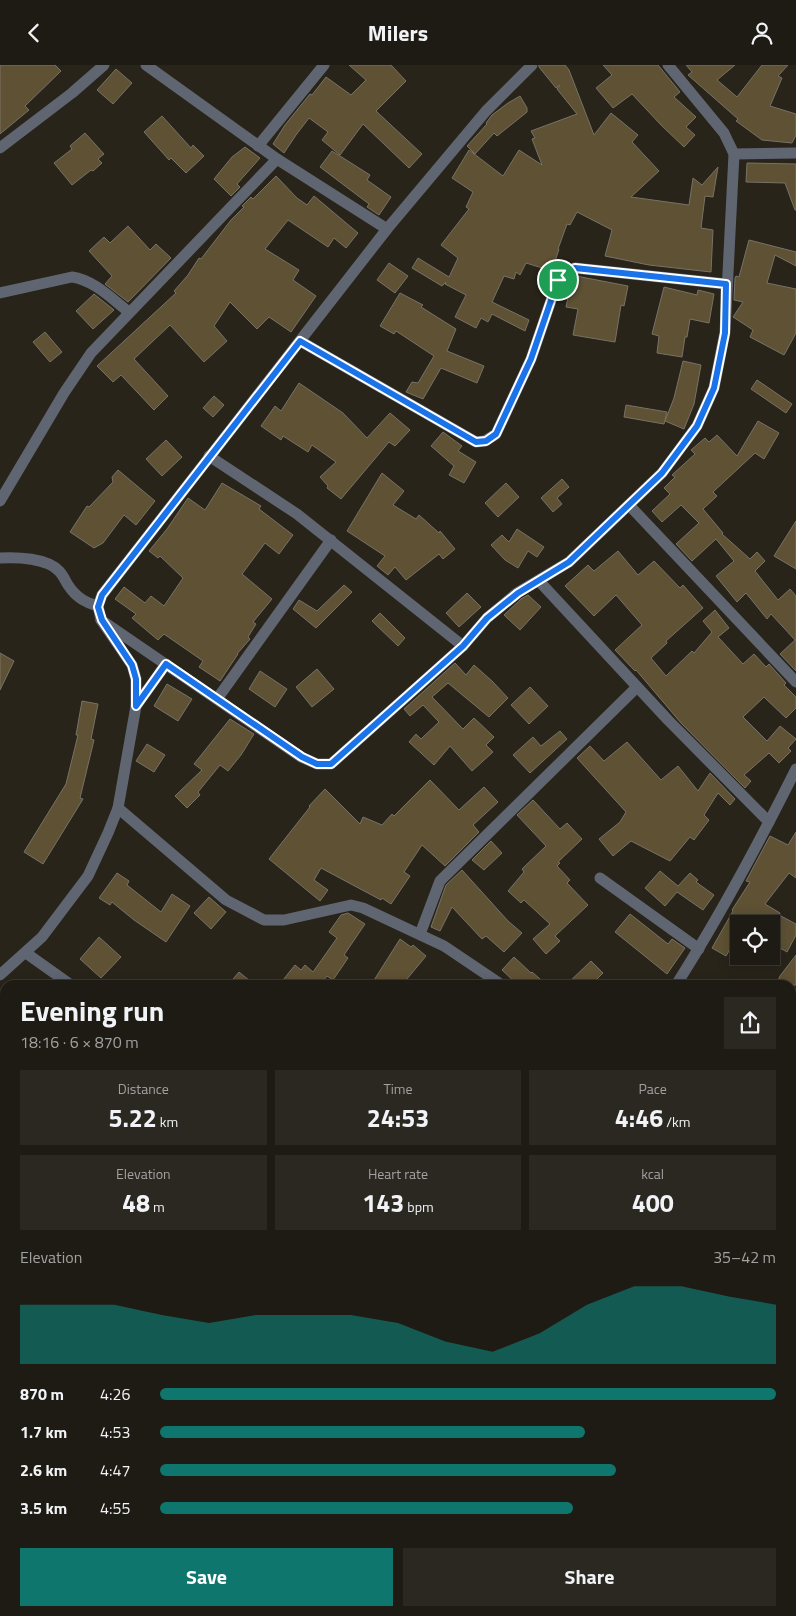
<!DOCTYPE html>
<meta charset="utf-8">
<style>
:root{--surface:#1e1b14;--page:#2b2822;--text:#f1f3f6;--muted:#a1a1a0;--line:#3c3934;--accent:#0f766e}
body{margin:0;font-family:"Titillium Web",sans-serif;background:var(--page);color:var(--text);height:100vh;display:flex;flex-direction:column;font-size:19px;white-space:nowrap}
*{box-sizing:border-box;margin:0}
p{font-size:16px;color:var(--muted)}
.icon{flex:none;width:28px;height:28px;fill:none;stroke:currentColor;stroke-width:2;stroke-linecap:round;stroke-linejoin:round}
.map{position:relative;flex:1;overflow:hidden}
.panel{position:absolute;left:0px;top:915px;width:796px;height:636px;display:flex;flex-direction:column;background:var(--surface);border-radius:15px 15px 0 0;box-shadow:0 2px 12px #0003,0 0 0 1px var(--line)}
.panel>*{flex:none}
.controls{position:absolute;left:730px;top:850px;display:grid;gap:10px}
.controls a{display:grid;place-items:center;width:50px;height:50px;border-radius:0px;background:var(--surface);box-shadow:0 2px 12px #0003,0 0 0 1px var(--line);font-size:25px}
.pin{position:absolute;display:grid;place-items:center;width:42px;height:42px;color:#fff;margin:-21px;border:2px solid #fff;border-radius:50%;box-shadow:0 1px 5px #0007}
.round{display:grid;place-items:center;flex:none;width:52px;height:52px;border-radius:0px;background:var(--page)}
.overview{display:flex;align-items:center;justify-content:space-between;height:85px;padding:0 20px}
h1{font-size:28px;font-weight:700;line-height:38px}
.metrics{display:grid;grid-template-columns:repeat(3,1fr);gap:8px;height:85px;padding:5px 20px}
.metrics div{display:grid;align-content:center;border-radius:0px;background:var(--page);text-align:center}
.metrics b{font-size:25px;font-weight:700}
.metrics small{font-size:14px;font-weight:400}
.metrics p{font-size:14px}
.chart{height:140px;padding:10px 20px}
.chart p{display:flex;justify-content:space-between}
.chart svg{width:100%;height:90px;margin-top:5px;fill:var(--accent);opacity:.7}
.button{display:flex;gap:10px;margin-top:auto;padding:10px 20px}
.button a{flex:1;height:58px;border-radius:0px;background:var(--accent);color:#fff;font-size:20px;font-weight:700;line-height:58px;text-align:center}
.button a+a{background:var(--page);color:var(--text)}
ul{padding:0 20px;list-style:none;font-size:16px}
li{display:grid;grid-template-columns:80px 60px 1fr;align-items:center;height:38px}
li i{height:12px;border-radius:6px;background:var(--accent)}
header{display:flex;justify-content:space-between;align-items:center;height:65px;padding:0 20px;background:var(--surface);font-size:22px;font-weight:700}
.map>svg:first-child{display:block}
</style>
<header><svg class="icon" aria-label="back" viewBox="0 0 24 24"><path d="M15 5l-7 7 7 7"/></svg>Milers<svg class="icon" aria-label="person" viewBox="0 0 24 24"><circle cx="12" cy="8" r="4"/><path d="M4 21q1-7 8-7t8 7"/></svg></header>
<div class="map">
<svg width="796" height="1551" viewBox="0 0 796 1551">
<rect width="100%" height="100%" fill="#28241a"/>
<g fill="#5e5134" stroke="#787267">
<polygon points="0,0 55,0 61,6 25,41 29,45 0,69"/>
<polygon points="349,0 391,0 406,16 376,46 422,89 409,103 363,59 340,90 322,75 328,67 309,53 296,70 284,88 273,79 285,60 310,29 312,30 326,12 351,30 366,15"/>
<polygon points="539,0 565,0 569,5 594,70 611,48 638,70 632,77 659,106 631,132 689,140 693,113 702,120 718,102 713,132 705,131 701,163 713,165 711,207 649,200 605,191 612,165 577,147 570,160 567,159 558,184 559,184 552,206 526,198 520,210 516,207 514,214 504,211 492,237 529,255 525,266 492,249 488,257 481,253 476,263 455,252 466,230 445,219 446,217 442,221 412,203 418,193 449,212 458,193 441,180 469,144 466,142 473,127 452,113 469,85 503,111 519,85 542,100 532,74 535,73 531,66 577,49 557,24 560,20 556,23 539,2"/>
<polygon points="603,0 658,0 680,27 674,32 696,52 686,62 695,70 684,82 661,60 632,29 613,43 596,23 612,10"/>
<polygon points="686,0 735,0 717,15 737,32 762,0 788,0 778,11 782,13 770,41 796,49 796,70 792,78 762,75 736,56 738,54 688,10 692,7"/>
<polygon points="116,4 132,18 113,39 97,25"/>
<polygon points="520,31 527,43 527,47 497,71 494,68 475,89 467,81 487,59 486,58 492,50 508,38"/>
<polygon points="162,51 191,83 193,80 204,91 186,108 171,93 169,95 144,67"/>
<polygon points="85,68 104,89 98,94 102,98 93,106 91,105 72,120 54,98 72,84 70,81"/>
<polygon points="245,82 260,93 237,119 240,122 231,131 214,114 232,92"/>
<polygon points="332,86 370,110 367,115 391,132 379,150 367,142 369,139 320,102"/>
<polygon points="747,98 796,99 796,145 795,145 785,118 746,117"/>
<polygon points="276,111 297,133 307,140 314,131 358,168 346,183 334,173 328,182 288,155 265,184 299,205 293,215 316,231 291,267 269,252 257,264 230,237 214,261 227,276 204,297 170,260 134,294 168,331 154,345 121,310 113,317 97,301 176,228 174,226 188,210 199,193 201,194 231,155 244,142 242,141 251,132 253,134"/>
<polygon points="128,161 150,185 156,179 171,193 128,237 105,219 112,211 89,186 104,172 110,178"/>
<polygon points="749,175 796,187 796,201 775,190 767,218 796,224 796,268 784,290 750,272 753,265 733,252 743,237 734,235 735,213 736,211 739,212"/>
<polygon points="389,198 408,211 395,228 377,215"/>
<polygon points="576,211 628,221 624,241 621,240 615,277 573,270 578,244 566,242 572,212"/>
<polygon points="664,222 697,230 698,225 714,229 709,258 690,254 687,272 685,272 682,292 657,288 659,271 652,269"/>
<polygon points="400,228 423,240 421,242 456,264 447,286 484,301 477,318 441,303 423,334 406,327 412,317 418,318 434,291 396,266 394,269 380,261"/>
<polygon points="94,229 114,245 93,264 76,246"/>
<polygon points="45,267 62,287 50,297 33,277"/>
<polygon points="683,296 701,300 694,339 684,364 665,356 674,333"/>
<polygon points="757,315 792,339 786,348 751,324"/>
<polygon points="299,318 343,348 367,373 390,348 410,365 395,381 389,377 341,434 327,423 328,421 320,412 336,397 312,380 308,387 283,371 281,375 261,361 275,341 281,346"/>
<polygon points="214,331 224,340 213,352 203,343"/>
<polygon points="626,340 667,347 664,359 624,352"/>
<polygon points="758,356 779,368 764,394 755,388 713,427 717,431 703,444 723,468 722,469 750,494 757,487 765,496 755,506 778,535 790,524 796,531 796,606 780,589 795,575 771,549 767,554 746,528 737,537 716,511 734,496 716,474 692,496 676,479 699,458 681,440 662,457 652,446 670,429 664,423 675,412 672,410 695,389 691,385 705,373 709,377 717,370 737,391"/>
<polygon points="443,367 462,381 458,386 476,397 464,418 449,410 454,401 431,381"/>
<polygon points="166,375 182,392 162,411 146,394"/>
<polygon points="118,405 155,436 136,460 124,450 103,478 94,483 70,467 87,441 89,442 113,417 112,412"/>
<polygon points="382,408 404,426 393,440 416,454 419,450 439,468 440,466 455,484 443,494 439,489 406,515 395,502 388,510 377,501 385,491 347,466"/>
<polygon points="562,414 569,422 557,433 562,439 553,447 541,433"/>
<polygon points="222,418 261,441 259,444 293,470 279,489 265,478 242,509 272,534 253,557 256,559 248,572 250,574 237,589 238,589 220,616 199,602 203,596 164,569 158,575 132,553 136,549 115,534 124,522 145,538 151,531 164,541 183,513 160,491 158,493 149,486 167,464 188,433 205,445"/>
<polygon points="506,418 519,432 498,452 485,438"/>
<polygon points="796,456 796,504 774,491"/>
<polygon points="517,464 544,482 537,492 528,486 518,503 505,495 491,480 502,470 509,477"/>
<polygon points="618,486 638,510 654,496 680,523 683,520 703,543 666,576 667,578 651,593 666,611 692,586 694,588 712,567 703,556 715,545 729,563 718,572 743,599 754,589 766,602 769,599 786,618 784,620 796,632 796,643 786,653 764,632 743,652 767,676 780,661 796,674 788,683 791,686 779,698 769,688 744,710 751,716 745,723 681,658 636,605 635,606 615,585 642,560 616,530 594,551 565,521 588,500 594,506"/>
<polygon points="344,520 352,527 316,563 293,544 299,535 317,546"/>
<polygon points="467,528 481,542 459,562 446,548"/>
<polygon points="528,530 541,542 520,565 504,550 521,534"/>
<polygon points="380,548 405,573 398,581 372,556"/>
<polygon points="0,588 14,596 0,625"/>
<polygon points="455,598 466,610 474,600 492,616 508,633 489,652 448,618 432,632 463,664 474,653 494,672 486,680 493,687 472,706 450,681 434,700 409,677 416,669 421,674 439,657 423,640 410,651 404,644"/>
<polygon points="317,604 334,624 312,642 296,622"/>
<polygon points="260,606 287,624 275,642 249,624"/>
<polygon points="167,619 192,634 178,656 154,641"/>
<polygon points="530,622 548,641 529,659 511,640"/>
<polygon points="82,636 98,639 91,674 94,675 80,733 83,734 43,799 24,787 66,719 78,670 76,670"/>
<polygon points="230,654 254,669 241,690 228,706 220,700 198,727 200,730 187,743 175,731 202,705 194,699"/>
<polygon points="560,666 567,674 530,708 513,690 533,672 541,681"/>
<polygon points="627,677 661,715 678,701 698,726 710,708 735,734 730,740 718,728 704,750 709,755 694,775 690,772 670,796 631,776 613,791 599,774 620,757 626,747 577,693 590,681 604,696"/>
<polygon points="147,679 165,690 154,707 136,696"/>
<polygon points="430,715 459,745 484,722 498,737 473,760 479,767 445,801 422,780 404,807 410,811 391,839 382,833 381,835 321,803 314,815 328,825 320,836 269,794 310,742 309,741 325,724 360,759 363,752 382,760 392,749 394,751"/>
<polygon points="533,735 560,764 567,758 582,774 558,797 560,798 557,801 570,815 567,818 588,840 555,871 560,876 546,889 533,874 550,859 524,835 521,838 508,826 524,807 522,804 546,781 517,750"/>
<polygon points="796,767 796,813 789,808 765,839 780,848 779,850 796,859 796,870 787,887 771,878 771,859 739,859 739,869 726,891 712,883 733,846 732,845 750,817 746,816 770,771 788,780"/>
<polygon points="491,776 502,788 484,805 472,795"/>
<polygon points="462,805 508,856 522,868 504,887 486,871 482,874 452,842 440,866 431,862 446,820"/>
<polygon points="660,806 678,821 690,808 698,815 696,817 714,830 703,845 677,827 665,841 645,823"/>
<polygon points="117,808 129,816 127,820 161,847 172,829 190,841 166,877 134,855 112,837 110,840 99,833"/>
<polygon points="209,832 226,847 211,864 194,848"/>
<polygon points="348,848 365,859 344,890 348,893 333,915 327,911 323,916 327,920 279,920 295,900 301,905 305,900 313,907 337,873 329,867 341,850"/>
<polygon points="630,849 668,879 672,874 685,883 667,909 615,867"/>
<polygon points="99,872 121,892 101,913 80,894"/>
<polygon points="400,874 411,882 413,880 426,891 402,920 371,920"/>
<polygon points="796,890 796,920 776,920 780,911"/>
<polygon points="514,892 531,908 532,907 547,920 518,920 502,905"/>
<polygon points="591,896 603,908 591,920 566,920"/>
<polygon points="239,907 255,920 228,920"/>
</g>
<g fill="none" stroke-linecap="round" stroke-linejoin="round">
<g stroke="#5f6672" stroke-width="11">
<polyline points="146,0 277,94 387,164"/>
<polyline points="258,81 324,0"/>
<polyline points="0,83 72,28 104,0"/>
<polyline points="734,89 796,88"/>
<path d="M 0,228 L 72,212 C 94,215 112,234 129,247"/>
<polyline points="300,276 476,377 485,376 496,369 531,294 558,215 564,207 575,203 726,219"/>
<polyline points="209,391 297,449 463,581"/>
<polyline points="0,436 64,328 91,288 277,94"/>
<polyline points="629,440 796,617"/>
<path d="M 0,493 C 17,492 47,493 59,506 C 63,510 65,515 68,520 C 76,532 84,537 98,541"/>
<polyline points="539,516 668,655 769,757"/>
<polyline points="101,555 301,692 317,699 331,699 463,581 487,553 517,528 569,497 662,408 697,361 714,323 725,267 734,89 724,68 668,0"/>
<polyline points="217,634 331,475"/>
<polyline points="136,641 166,599"/>
<polyline points="118,743 226,835 264,855 284,855 351,840 363,843 444,881 502,920"/>
<polyline points="600,813 699,884"/>
<polyline points="420,869 440,816 637,622"/>
<polyline points="26,888 71,920"/>
<polyline points="0,910 42,872 88,811 108,768 118,743 136,641 136,614 132,600 101,555 98,541 102,530 387,164 486,46 532,0"/>
<path d="M 676,920 C 720,851 759,778 796,704"/>
<polyline points="791,954 796,954"/>
<polyline points="0,974 5,975"/>
<polyline points="0,1166 5,1165"/>
<polyline points="0,1299 5,1293"/>
<polyline points="791,1461 796,1461"/>
<polyline points="0,1545 5,1538"/>
<polyline points="721,1546 725,1551"/>
<polyline points="538,1551 547,1546"/>
</g>
</g>
<g fill="none" stroke-linecap="round" stroke-linejoin="round">
<g stroke="#fff" stroke-width="10">
<polygon id="route" points="575,203 726,219 725,268 714,323 697,361 662,408 569,497 518,528 487,553 463,581 331,699 317,699 302,692 166,599 136,641 136,614 132,600 102,555 98,542 102,530 300,276 476,377 486,376 496,369 531,294 558,215 564,207"/>
</g>
<use href="#route" stroke="#1a73e8" stroke-width="6"/>
</g>
</svg>
<div class="controls">
<a><svg class="icon" aria-label="locate" viewBox="0 0 24 24"><circle cx="12" cy="12" r="6"/><path d="M12 2v4M12 18v4M2 12h4M18 12h4"/></svg></a>
</div>
<div class="pin" style="left:558px;top:215px;background:#1e9e55"><svg class="icon" aria-label="arrive" viewBox="0 0 24 24"><path d="M6 21V4h12l-3 4 3 4H6"/></svg></div>
<section class="panel">
<div class="overview"><div><h1>Evening run</h1><p>18:16 · 6 × 870 m</p></div><a class="round"><svg class="icon" aria-label="share" viewBox="0 0 24 24"><path d="M12 15V3M7 8l5-5 5 5M5 13v7h14v-7"/></svg></a></div>
<div class="metrics">
<div><p>Distance</p><b>5.22<small> km</small></b></div>
<div><p>Time</p><b>24:53</b></div>
<div><p>Pace</p><b>4:46<small> /km</small></b></div>
</div>
<div class="metrics">
<div><p>Elevation</p><b>48<small> m</small></b></div>
<div><p>Heart rate</p><b>143<small> bpm</small></b></div>
<div><p>kcal</p><b>400</b></div>
</div>
<div class="chart"><p><span>Elevation</span>35–42 m</p>
<svg viewBox="0 0 160 44" preserveAspectRatio="none"><path d="M0 44V15L10 15L20 15L30 20L40 24L50 20L60 20L70 20L80 24L90 33L100 38L110 29L120 15L130 6L140 6L150 11L160 15V44z"/></svg>
</div>
<ul>
<li><b>870 m</b>4:26<i style="width:100%"></i></li>
<li><b>1.7 km</b>4:53<i style="width:69%"></i></li>
<li><b>2.6 km</b>4:47<i style="width:74%"></i></li>
<li><b>3.5 km</b>4:55<i style="width:67%"></i></li>
</ul>
<div class="button"><a>Save</a><a>Share</a></div>
</section>
</div>
